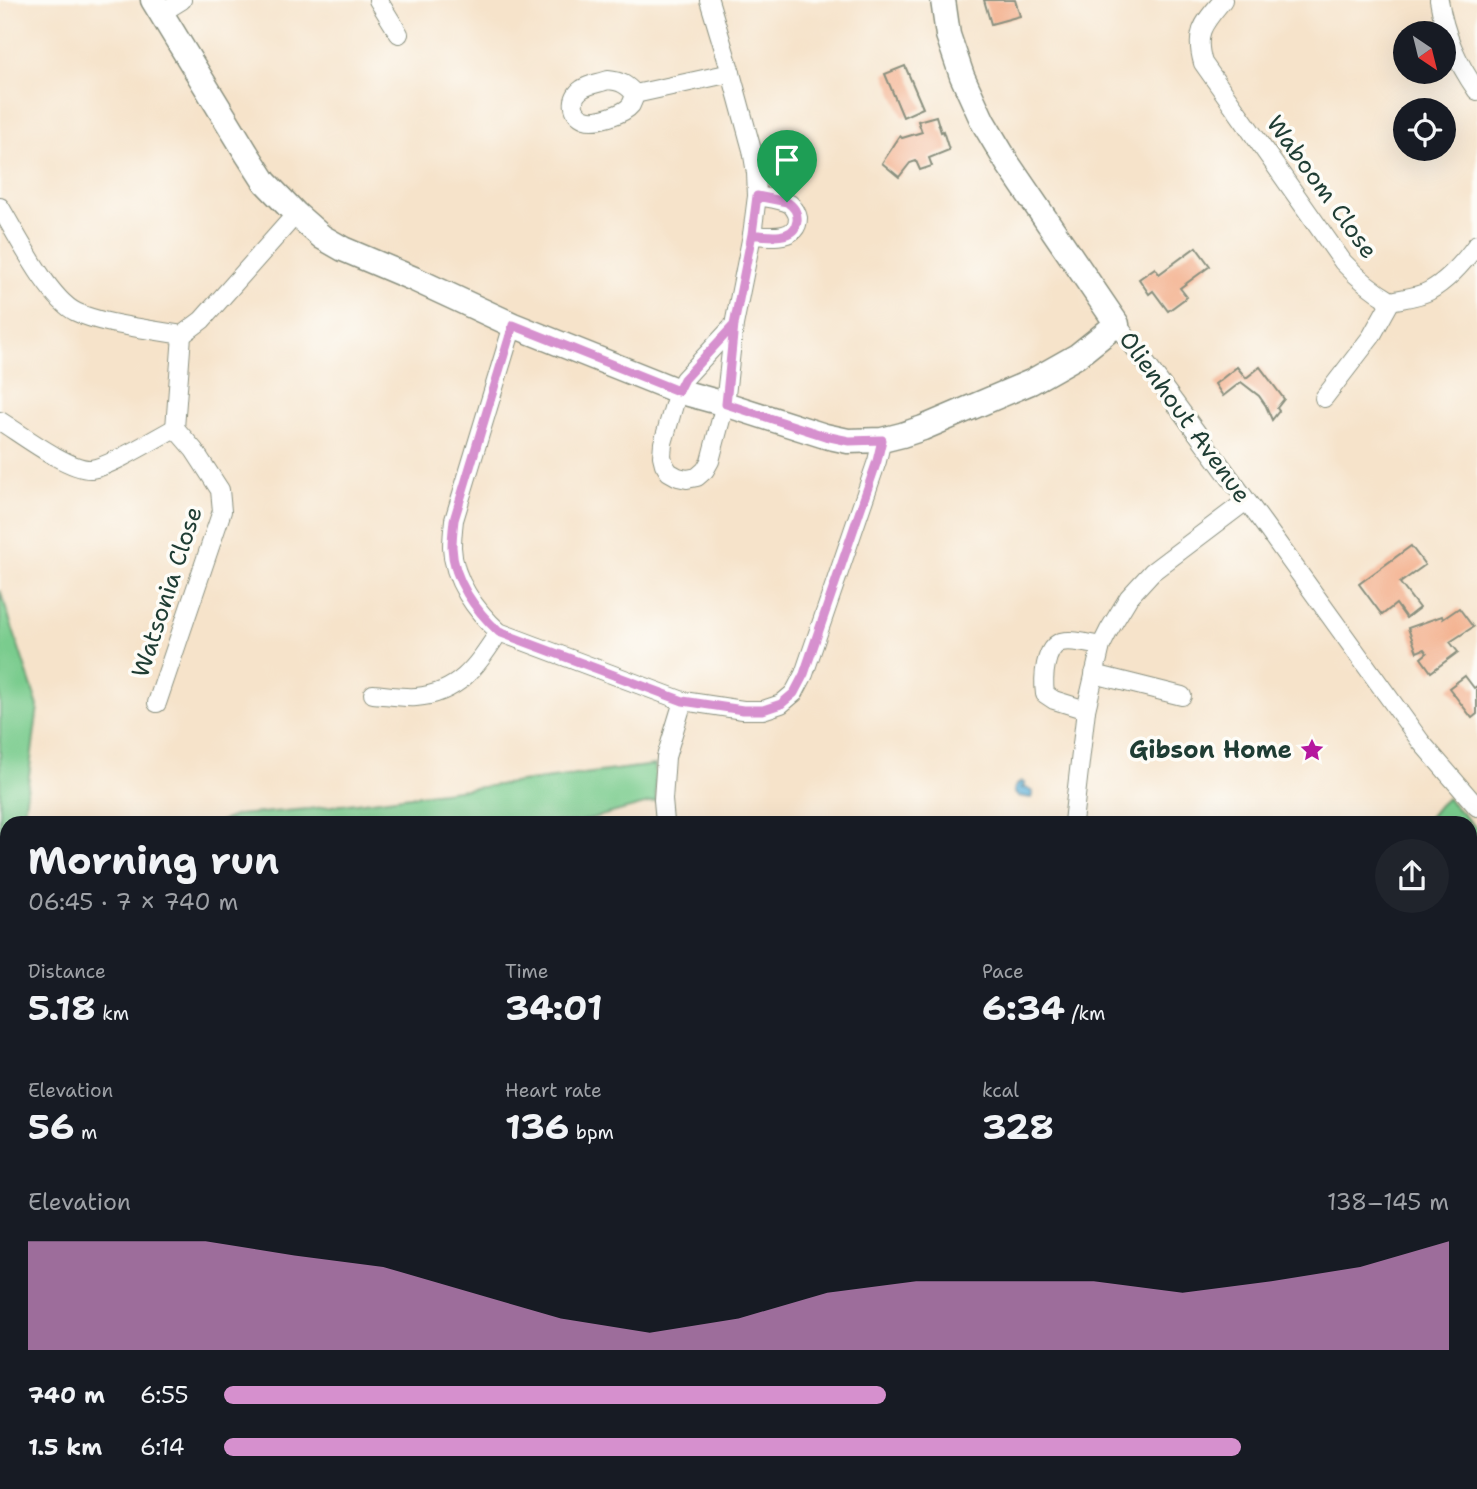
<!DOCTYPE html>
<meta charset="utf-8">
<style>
:root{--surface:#171b24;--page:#20242c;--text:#f1f3f6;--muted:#9ea1a6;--accent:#d690ce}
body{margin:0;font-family:"Shantell Sans",sans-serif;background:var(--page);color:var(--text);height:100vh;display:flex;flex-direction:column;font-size:26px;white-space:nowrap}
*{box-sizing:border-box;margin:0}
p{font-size:23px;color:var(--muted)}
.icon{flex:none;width:38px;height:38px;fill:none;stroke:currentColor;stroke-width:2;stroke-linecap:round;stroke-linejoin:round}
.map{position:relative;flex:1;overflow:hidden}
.details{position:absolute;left:0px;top:816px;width:1477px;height:674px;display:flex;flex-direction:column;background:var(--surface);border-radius:21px 21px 0 0;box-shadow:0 7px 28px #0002}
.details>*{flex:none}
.needle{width:46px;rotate:145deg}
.controls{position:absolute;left:1393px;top:21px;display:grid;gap:14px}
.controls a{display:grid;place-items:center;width:63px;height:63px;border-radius:50%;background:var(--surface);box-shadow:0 7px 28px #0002;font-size:35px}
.pin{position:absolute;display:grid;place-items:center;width:60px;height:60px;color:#fff;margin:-72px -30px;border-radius:50% 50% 50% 0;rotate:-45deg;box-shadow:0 0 7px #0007}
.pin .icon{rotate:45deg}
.round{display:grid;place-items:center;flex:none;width:74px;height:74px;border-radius:37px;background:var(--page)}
.head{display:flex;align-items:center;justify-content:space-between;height:119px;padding:0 28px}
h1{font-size:38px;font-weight:700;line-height:52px}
.metrics{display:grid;grid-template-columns:repeat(3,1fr);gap:10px;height:119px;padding:7px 28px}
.metrics div{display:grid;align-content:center}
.metrics b{font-size:35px;font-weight:700}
.metrics small{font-size:19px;font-weight:400}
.metrics p{font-size:19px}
.chart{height:196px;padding:14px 28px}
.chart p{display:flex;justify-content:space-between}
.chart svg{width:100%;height:126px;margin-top:7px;fill:var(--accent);opacity:.7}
ul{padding:0 28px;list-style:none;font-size:23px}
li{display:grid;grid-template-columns:112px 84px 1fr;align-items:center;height:52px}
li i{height:18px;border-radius:9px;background:var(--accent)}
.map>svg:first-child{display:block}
</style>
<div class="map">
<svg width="1477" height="1489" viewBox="0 0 1477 1489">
<rect width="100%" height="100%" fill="#fdfcf7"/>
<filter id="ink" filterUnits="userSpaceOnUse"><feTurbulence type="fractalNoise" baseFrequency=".0143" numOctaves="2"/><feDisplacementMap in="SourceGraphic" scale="14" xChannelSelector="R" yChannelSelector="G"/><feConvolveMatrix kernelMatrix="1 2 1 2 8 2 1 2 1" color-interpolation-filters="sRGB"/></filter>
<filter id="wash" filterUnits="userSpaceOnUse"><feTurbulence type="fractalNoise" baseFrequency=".00686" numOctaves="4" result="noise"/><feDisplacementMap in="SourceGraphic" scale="28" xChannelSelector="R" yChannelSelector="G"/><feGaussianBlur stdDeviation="1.57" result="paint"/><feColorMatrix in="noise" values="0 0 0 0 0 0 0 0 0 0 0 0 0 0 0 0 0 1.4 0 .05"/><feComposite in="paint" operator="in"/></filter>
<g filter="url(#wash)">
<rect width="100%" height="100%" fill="#f6e3ca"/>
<g fill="#7acc8e" stroke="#4c8461" stroke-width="2">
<polygon points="0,590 38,706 23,822 7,822 7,1482 211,1482 209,1489 0,1489"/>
<polygon points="655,765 656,801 579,822 219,822 237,815 309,809"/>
<polygon points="1447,798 1477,829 1477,1365 1470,1360 1470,822 1425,822 1439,805"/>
<polygon points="565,1482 1193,1482 1177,1489 551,1489"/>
</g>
<g fill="#5caed7" stroke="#3e7686" stroke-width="2">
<polygon points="1021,781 1025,784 1022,788 1027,788 1033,792 1031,798 1018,796 1014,792 1015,787"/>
<polygon points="1477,926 1477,1029 1470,1018 1470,938"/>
</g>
<g id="blocks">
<g fill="#f3ad89">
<polygon points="984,0 1015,0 1020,16 991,24"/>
<polygon points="905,66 923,108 903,117 885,74"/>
<polygon points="936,116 941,132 943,131 949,150 929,158 932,166 920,170 916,161 910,163 899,177 882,163 900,136 902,138 922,132 918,121"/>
<polygon points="1196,247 1210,266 1180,288 1187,297 1168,311 1153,291 1149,294 1139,279 1155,268 1159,274"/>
<polygon points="1237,367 1246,378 1260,367 1284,399 1277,408 1279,411 1272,420 1266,406 1259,396 1241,382 1223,396 1215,384"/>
<polygon points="1411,546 1425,565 1400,583 1419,608 1406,618 1396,604 1382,615 1359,584"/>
<polygon points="1459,608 1473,627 1450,642 1458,652 1431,672 1421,658 1427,653 1424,649 1417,652 1408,628 1442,616 1443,619"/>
<polygon points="1465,676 1474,688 1477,686 1477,714 1472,718 1449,688"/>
</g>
</g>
</g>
<g filter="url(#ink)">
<use href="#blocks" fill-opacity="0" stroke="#8a907f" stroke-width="2"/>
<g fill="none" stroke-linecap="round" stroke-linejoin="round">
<g stroke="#8a907f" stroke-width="20">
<g id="street">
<polyline points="378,0 399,34"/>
<polyline points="709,0 731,73 752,150 756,173 757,196 752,235 734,325 725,404 710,461 705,470 697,477 687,479 678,477 669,472 664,464 662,456 663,443 678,391 684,379 734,325"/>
<path d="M 1223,0 C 1204,23 1194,32 1203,63 L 1343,262 C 1358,278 1372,290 1391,301 C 1403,298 1418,297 1429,291 C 1449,280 1464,262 1477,244"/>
<path d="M 1439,0 C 1445,36 1457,62 1477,91"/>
<polyline points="161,13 182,0"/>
<path d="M 608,80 C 621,81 627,85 635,94 C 634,98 633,101 631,105 C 624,114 596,123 585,119 C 571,114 570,97 582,89 C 589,84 600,83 608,80 Z"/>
<polyline points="635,94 731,73"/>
<path d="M 0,207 C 17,235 48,298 76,312 C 103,325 151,329 182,335 L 202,320 L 296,214"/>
<path d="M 752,235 C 767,236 798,241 798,218 C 797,212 794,208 790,204 C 781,199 767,198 757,196"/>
<polyline points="1117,324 1263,523 1421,742 1477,807"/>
<path d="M 513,325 L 454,520 C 453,529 452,538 452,547 C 453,580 476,611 499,632 L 683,701 L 743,710 L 763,710 L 781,704 L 794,693 L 804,674 L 877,461 L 882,440"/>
<polyline points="1324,398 1371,337 1391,301"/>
<path d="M 0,421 C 21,434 68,470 91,469 C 110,467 156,438 175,428"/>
<polyline points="175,428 182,335"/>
<polyline points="1094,674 1182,696"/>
<path d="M 373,694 C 387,695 402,698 416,697 C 460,693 477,665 499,632"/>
<polyline points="157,703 222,511 220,490 194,450 175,428"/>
<path d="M 1086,710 L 1054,700 L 1045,694 C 1043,679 1044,648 1061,642 C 1072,639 1089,644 1101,646"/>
<polyline points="665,822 663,800 666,757 683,701"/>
<polyline points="1073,822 1086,710 1101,646 1109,630 1129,597 1152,572 1246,501"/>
<polyline points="1470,1369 1477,1375"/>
<polyline points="1325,1482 1330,1489"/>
<polyline points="1229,1489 1247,1482"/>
</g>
</g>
<g stroke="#8a907f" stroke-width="27">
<polyline id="secondary" points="153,0 247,154 265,182 296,214 322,237 343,249 414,279 513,325 678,391 725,404 825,436 848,441 882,440 902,435 923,428 1031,382 1077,356 1117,324 1008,164 983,122 962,76 948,35 943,0"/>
</g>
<use href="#street" stroke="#fff" stroke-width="18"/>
<use href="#secondary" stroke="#fff" stroke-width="24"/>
</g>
</g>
<g fill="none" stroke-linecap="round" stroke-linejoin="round" filter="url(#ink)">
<g stroke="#fff" stroke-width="14">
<path id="route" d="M 787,202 L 757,196 L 752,234 L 734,325 L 684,379 L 678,391 L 513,325 L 454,520 C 453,529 452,538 452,547 C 453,580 476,611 499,632 L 683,701 L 743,710 L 763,710 L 781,704 L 794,693 L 804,674 L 877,461 L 882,440 L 849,441 L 825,436 L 726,404 L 734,325 L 752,234 C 766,236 795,241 797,221 C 798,212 794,207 787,202"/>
</g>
<use href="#route" stroke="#d690ce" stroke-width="9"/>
</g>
<defs>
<g id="sight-bare" transform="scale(1.89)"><path d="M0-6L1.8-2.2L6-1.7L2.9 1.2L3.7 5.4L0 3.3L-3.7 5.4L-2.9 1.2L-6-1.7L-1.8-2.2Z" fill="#b5179e" stroke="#fdfcf7" stroke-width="2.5" paint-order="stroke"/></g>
</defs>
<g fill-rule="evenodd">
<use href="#sight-bare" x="1312" y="750"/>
</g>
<g text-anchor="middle" stroke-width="7" stroke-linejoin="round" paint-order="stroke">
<g font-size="24" fill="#1f3d34" stroke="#fdfcf7">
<text transform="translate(1322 187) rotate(54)" y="8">Waboom Close</text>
<text transform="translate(1185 417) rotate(54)" y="8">Olienhout Avenue</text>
<text transform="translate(167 592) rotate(-72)" y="8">Watsonia Close</text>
</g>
<g font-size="24" font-weight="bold" fill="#1f3d34" stroke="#fdfcf7" text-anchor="end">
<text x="1292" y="758">Gibson Home</text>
</g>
</g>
</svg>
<div class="controls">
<a><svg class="needle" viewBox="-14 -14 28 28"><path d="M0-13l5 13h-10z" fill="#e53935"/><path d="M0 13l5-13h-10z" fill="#9ea1a6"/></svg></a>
<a><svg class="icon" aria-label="locate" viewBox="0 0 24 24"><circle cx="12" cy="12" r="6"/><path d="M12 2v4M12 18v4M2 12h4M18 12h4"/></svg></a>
</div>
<div class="pin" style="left:787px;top:202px;background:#1e9e55"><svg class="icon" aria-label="arrive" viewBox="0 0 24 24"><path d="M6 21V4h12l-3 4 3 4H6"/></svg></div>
<section class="details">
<div class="head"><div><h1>Morning run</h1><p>06:45 · 7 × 740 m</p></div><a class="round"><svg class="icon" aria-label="share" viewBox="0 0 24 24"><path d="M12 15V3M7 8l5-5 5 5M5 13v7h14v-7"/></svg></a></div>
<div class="metrics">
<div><p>Distance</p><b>5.18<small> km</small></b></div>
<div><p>Time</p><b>34:01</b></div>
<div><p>Pace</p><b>6:34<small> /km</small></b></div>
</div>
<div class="metrics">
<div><p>Elevation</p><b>56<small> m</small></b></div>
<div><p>Heart rate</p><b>136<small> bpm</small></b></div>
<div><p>kcal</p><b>328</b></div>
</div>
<div class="chart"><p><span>Elevation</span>138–145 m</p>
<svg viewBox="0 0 160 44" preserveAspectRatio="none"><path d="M0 44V6L10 6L20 6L30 11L40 15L50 24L60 33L70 38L80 33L90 24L100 20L110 20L120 20L130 24L140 20L150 15L160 6V44z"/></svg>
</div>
<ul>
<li><b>740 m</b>6:55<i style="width:54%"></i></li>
<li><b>1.5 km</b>6:14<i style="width:83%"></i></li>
</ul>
</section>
</div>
